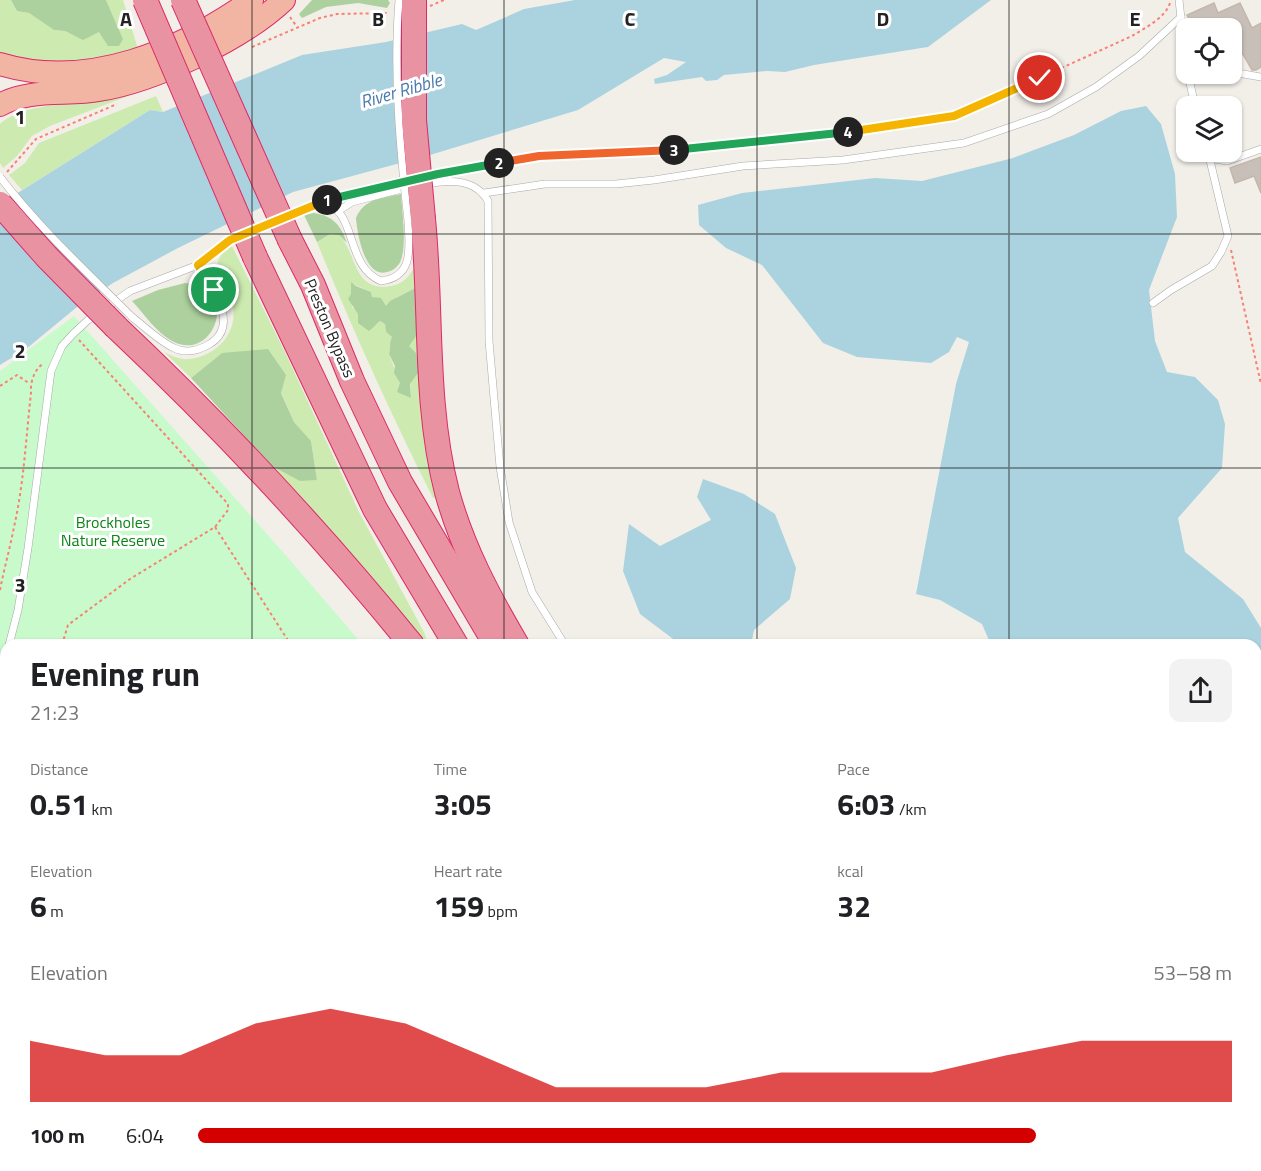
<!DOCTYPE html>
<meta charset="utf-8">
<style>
:root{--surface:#fff;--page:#f2f2f2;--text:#202124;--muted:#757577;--accent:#d40000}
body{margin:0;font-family:"Titillium Web",sans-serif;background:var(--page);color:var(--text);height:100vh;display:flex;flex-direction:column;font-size:22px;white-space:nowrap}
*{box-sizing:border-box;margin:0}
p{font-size:20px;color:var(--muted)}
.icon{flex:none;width:33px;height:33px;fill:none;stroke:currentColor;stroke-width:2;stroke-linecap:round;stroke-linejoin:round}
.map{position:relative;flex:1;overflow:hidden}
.sheet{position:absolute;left:0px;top:639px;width:1262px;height:532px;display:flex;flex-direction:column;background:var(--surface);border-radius:18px 18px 0 0;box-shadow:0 2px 4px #0004}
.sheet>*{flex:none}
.buttons{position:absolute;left:1176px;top:18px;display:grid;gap:12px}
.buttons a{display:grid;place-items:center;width:66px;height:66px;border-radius:12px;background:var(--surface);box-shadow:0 2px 4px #0004;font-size:30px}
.pin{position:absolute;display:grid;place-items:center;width:51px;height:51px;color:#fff;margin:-26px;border:3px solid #fff;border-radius:50%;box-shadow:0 2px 6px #0007}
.km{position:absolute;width:30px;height:30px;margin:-15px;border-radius:50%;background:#222;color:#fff;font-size:16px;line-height:30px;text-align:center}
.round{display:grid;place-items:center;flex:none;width:63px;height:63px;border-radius:12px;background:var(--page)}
.head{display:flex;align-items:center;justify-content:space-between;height:102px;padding:0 30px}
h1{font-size:33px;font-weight:700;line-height:45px}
.metrics{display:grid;grid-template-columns:repeat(3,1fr);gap:9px;height:102px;padding:6px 30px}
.metrics div{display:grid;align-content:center}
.metrics b{font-size:30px;font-weight:700}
.metrics small{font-size:16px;font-weight:400}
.metrics p{font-size:16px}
.chart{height:168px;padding:12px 30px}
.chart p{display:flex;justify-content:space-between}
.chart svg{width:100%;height:108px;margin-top:6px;fill:var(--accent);opacity:.7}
ul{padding:0 30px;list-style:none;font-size:20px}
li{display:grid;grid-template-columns:96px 72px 1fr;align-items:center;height:45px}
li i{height:15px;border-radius:8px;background:var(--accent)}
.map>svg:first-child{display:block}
</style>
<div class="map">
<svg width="1261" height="1171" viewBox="0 0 1261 1171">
<rect width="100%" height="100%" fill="#f2efe9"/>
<g fill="#cdebb0">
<path d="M 0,0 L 11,0 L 17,11 L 29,13 L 54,30 L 65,31 L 83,39 L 99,32 L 123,39 L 106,0 L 123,0 L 138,49 C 95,62 43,71 0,54 Z"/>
<path d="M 154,86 L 50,126 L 32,136 L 17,156 L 3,168 L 0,163 L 0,124 C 22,103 70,105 99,100 C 118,97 136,91 154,86 Z"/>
<polygon points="156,96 163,112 150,110 22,190 9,175 25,163 39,143"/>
<path d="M 330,234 L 339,235 C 358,254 352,292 391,286 C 403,284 410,276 415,266 L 419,286 L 397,297 L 386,306 L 372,297 L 371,292 L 351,283 L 352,307 L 376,325 L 380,321 L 385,324 L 386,332 L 392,337 L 389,354 L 400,383 L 411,398 L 409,346 L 417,318 L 441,496 L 433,498 C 391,414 352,329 317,242 Z"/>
<path d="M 231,244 L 285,352 L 359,512 L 424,632 L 428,643 L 419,635 L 354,557 L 272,466 L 300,480 L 317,480 L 311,441 L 294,422 L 281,392 L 222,353 L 191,378 L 164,352 C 172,356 180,360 190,359 C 216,356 237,334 233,308 C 231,294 218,285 217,271 C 216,259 223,251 231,244 Z"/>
</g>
<g fill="#add19e">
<polygon points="11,0 106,0 123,39 119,46 108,46 99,32 83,40 65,31 54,30 29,13 17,11"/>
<polygon points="312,0 388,0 390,3 387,8 358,3 326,7 302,18 299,14"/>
<path d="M 401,194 C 402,211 408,250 399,264 C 396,268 392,271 387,272 C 365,279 357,233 356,218 C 364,198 383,198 401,194 Z"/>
<path d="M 314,213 C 333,216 341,225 347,243 L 339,235 L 330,234 L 317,242 L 304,215 Z"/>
<path d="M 351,282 L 356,286 L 371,292 L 372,297 L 381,298 L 386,306 L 390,301 L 419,286 L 417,335 L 409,346 L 416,353 L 420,370 L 410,384 L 411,398 L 397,392 L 400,383 L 394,373 L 395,366 L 389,354 C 391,347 389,343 392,337 L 386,332 L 385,324 L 380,321 L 369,331 L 358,323 L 358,314 L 348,299 L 351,294 Z"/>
<path d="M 185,283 C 242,288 214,364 172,341 C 157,333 144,314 132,301 L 158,290 Z"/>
<polygon points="268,349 286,375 281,393 294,422 311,441 317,480 300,481 272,466 191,378 222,353"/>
</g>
<polygon fill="#c8facc" points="74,316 289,559 363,645 6,645 6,1166 808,1166 813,1171 0,1171 0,371"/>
<g fill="#aad3df">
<polygon points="575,0 991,0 928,47 814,65 785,72 767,71 724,75 717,80 706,81 702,77 655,84 654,79 667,75 686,62 664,58 578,110 430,155 293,192 178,248 113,283 77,307 26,349 0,365 0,204 150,110 163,112 302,55 386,42 462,24 476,30 524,9"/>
<polygon points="1146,106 1161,124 1175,174 1177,217 1149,290 1155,341 1167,372 1195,377 1218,400 1225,424 1222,468 1178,518 1185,552 1243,599 1261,628 1261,934 1256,932 1256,645 991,645 982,624 940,600 916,594 956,384 969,342 957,337 949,352 931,363 857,357 823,343 762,265 726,248 699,225 698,205 742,193 875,178 922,181 1013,158 1074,135 1121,111"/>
<polygon points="703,479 744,494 775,514 796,568 790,599 754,630 751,645 681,645 640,614 623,571 629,524 660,546 711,520 697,497"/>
<polygon points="50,1166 547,1166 547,1171 49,1171"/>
</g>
<g fill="#c7bfb8" stroke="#c4b6ab" stroke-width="1.5">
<polygon points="1214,3 1218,13 1240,3 1252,28 1261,23 1261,67 1256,70 1252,70 1232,35 1232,28 1194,28 1187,15"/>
<polygon points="1261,157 1261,193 1254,176 1235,183 1230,168"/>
</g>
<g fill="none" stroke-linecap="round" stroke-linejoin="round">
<g stroke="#a9a9a9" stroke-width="8">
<g id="service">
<polyline points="1179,0 1186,65"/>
<polyline points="1232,72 1261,77"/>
<polyline points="1188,74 1195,106"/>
<polyline points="1209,158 1227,161 1261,149"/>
<polyline points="423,177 438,174"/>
<path d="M 423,185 C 447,180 474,177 488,201 L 489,341 L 500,467 L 509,522 L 532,592 L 565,645"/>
<polyline points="484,193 545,184 616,184 654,180 743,166 843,160 964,143 1048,114 1096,87 1139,56 1181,17"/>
<path d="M 322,203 C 358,208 344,266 381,281 C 415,277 409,246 408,221"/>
<polyline points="338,211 352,202 409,187"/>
<polyline points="1153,303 1171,290 1212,266 1221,252 1228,236 1208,152"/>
<path d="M 132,317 C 145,327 159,341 174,348 C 184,353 196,351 206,346 C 243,328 212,287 198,265"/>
<polyline points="9,645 18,610 28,548 51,371 62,346 73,334 88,320 130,291 198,265 230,240 318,203 409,180"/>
<polyline points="0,682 6,658"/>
</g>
</g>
<g stroke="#dc2a67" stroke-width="24">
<g id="trunk">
<path d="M 0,64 C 88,91 181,50 252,0"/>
<path d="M 0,105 C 29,88 68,96 99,90 C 155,81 243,39 284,0"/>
</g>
</g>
<g stroke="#dc2a67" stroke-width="26">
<g id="motorway">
<path d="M 423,219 C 432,309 424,403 447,492 C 462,547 488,596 517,645"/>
<polyline points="290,240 313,285 352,381 400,482 496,645"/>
<polyline points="255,257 375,509 456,645"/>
<path d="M 116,327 C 221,426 321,533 412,645"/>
<polyline points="853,1166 858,1171"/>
<polyline points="892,1166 897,1171"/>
</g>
</g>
<g stroke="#fa8072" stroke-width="2" stroke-dasharray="3 3" stroke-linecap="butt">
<polyline points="430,6 444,0"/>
<polyline points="290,17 297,27"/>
<polyline points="252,47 320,18 337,14 389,13"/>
<path d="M 451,171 L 539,156 L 685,149 L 864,130 L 937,120 L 954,116 L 969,110 L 1132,36 C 1145,28 1165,18 1170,3"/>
<polyline points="7,172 36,139 117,104"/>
<polyline points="1231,250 1261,384"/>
<polyline points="0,386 17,375 30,384"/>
<polyline points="215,527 291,645"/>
<path d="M 0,590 C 4,569 10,548 14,527 C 24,483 26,437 31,393 C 30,383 34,369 44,363"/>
<polyline points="62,645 68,625 130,579 215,527 228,510 228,504 79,340"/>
<polyline points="0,971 6,941"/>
<polyline points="0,1051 6,1052"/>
<polyline points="638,1166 642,1171"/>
</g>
<use href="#service" stroke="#fff" stroke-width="7"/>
<use href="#trunk" stroke="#f2b4a3" stroke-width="22"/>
<use href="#motorway" stroke="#e892a2" stroke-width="24"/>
<g stroke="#a9a9a9" stroke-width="8" stroke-linecap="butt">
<g id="service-bridge">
<path d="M 399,0 C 393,73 400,148 408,221"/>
<path d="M 0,177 C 39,228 87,272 132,317"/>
</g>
</g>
<g stroke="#dc2a67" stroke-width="26" stroke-linecap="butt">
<g id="motorway-bridge">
<polyline points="145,0 255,257"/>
<polyline points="183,0 290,240"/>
<polyline points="414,0 414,120 423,219"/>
<polyline points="0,204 46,256 116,327"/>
</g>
</g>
<use href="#service-bridge" stroke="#fff" stroke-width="7"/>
<use href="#motorway-bridge" stroke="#e892a2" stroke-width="24"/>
</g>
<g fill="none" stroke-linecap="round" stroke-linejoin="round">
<g stroke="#fff" stroke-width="12">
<polyline id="split-1" points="214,290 198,265 230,240 327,200"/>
</g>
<g stroke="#fff" stroke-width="12">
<polyline id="split-2" points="327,200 438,174 499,163"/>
</g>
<g stroke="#fff" stroke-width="12">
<polyline id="split-3" points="499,163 539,156 674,150"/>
</g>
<g stroke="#fff" stroke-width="12">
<polyline id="split-4" points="674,150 848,132"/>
</g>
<g stroke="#fff" stroke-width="12">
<polyline id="split-5" points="848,132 954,116 1040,78"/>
</g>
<use href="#split-1" stroke="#f5b400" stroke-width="8"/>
<use href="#split-2" stroke="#22a559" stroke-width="8"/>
<use href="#split-3" stroke="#f0652b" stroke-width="8"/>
<use href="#split-4" stroke="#22a559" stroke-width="8"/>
<use href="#split-5" stroke="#f5b400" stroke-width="8"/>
</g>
<path fill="none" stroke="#222" stroke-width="1.5" stroke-opacity="0.55" d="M 252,0 L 252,645M 504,0 L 504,645M 757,0 L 757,645M 1009,0 L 1009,645M 0,234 L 1261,234M 0,468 L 1261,468M 0,703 L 6,703M 1256,703 L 1261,703M 0,937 L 6,937M 1256,937 L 1261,937M 252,1166 L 252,1171M 504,1166 L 504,1171M 757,1166 L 757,1171M 1009,1166 L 1009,1171"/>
<g text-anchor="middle" stroke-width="6" stroke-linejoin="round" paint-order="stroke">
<g font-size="16" fill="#222" stroke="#fff">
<text transform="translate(330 328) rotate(67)" y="6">Preston Bypass</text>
</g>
<g font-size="16" fill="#0c8416" stroke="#fff">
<text x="113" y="528">Brockholes<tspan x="113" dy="18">Nature Reserve</tspan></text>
</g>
<g font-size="18" font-style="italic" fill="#4a7aab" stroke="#fff">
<text transform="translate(401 91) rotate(-16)" y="6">River Ribble</text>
</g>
</g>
<g font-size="20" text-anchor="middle" font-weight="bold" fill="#222" stroke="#fff" stroke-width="6" stroke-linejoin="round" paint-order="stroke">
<text x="126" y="26">A</text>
<text x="378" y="26">B</text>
<text x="630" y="26">C</text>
<text x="883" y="26">D</text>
<text x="1135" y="26">E</text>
<text x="20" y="124">1</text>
<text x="20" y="358">2</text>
<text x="20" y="592">3</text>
</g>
</svg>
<div class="buttons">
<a><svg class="icon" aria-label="locate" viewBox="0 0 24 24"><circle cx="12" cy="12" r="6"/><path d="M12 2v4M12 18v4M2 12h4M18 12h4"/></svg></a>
<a><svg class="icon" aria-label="layers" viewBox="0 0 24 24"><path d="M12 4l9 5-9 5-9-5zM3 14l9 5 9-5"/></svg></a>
</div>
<div class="pin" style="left:214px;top:290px;background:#1e9e55"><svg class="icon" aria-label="arrive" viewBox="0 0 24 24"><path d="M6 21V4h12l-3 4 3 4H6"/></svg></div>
<div class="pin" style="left:1040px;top:78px;background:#d93025"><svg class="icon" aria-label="check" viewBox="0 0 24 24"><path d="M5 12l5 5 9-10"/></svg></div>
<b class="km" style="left:327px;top:200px">1</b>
<b class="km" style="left:499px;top:163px">2</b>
<b class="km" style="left:674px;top:150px">3</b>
<b class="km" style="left:848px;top:132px">4</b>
<section class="sheet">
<div class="head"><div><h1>Evening run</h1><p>21:23</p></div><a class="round"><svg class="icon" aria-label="share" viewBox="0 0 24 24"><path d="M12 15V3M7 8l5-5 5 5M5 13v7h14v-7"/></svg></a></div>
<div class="metrics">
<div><p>Distance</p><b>0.51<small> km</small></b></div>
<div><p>Time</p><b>3:05</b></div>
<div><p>Pace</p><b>6:03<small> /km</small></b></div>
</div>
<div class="metrics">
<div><p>Elevation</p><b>6<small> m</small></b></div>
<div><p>Heart rate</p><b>159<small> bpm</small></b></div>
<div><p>kcal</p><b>32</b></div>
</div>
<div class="chart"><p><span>Elevation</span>53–58 m</p>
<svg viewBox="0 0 160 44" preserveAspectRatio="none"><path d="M0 44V19L10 25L20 25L30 12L40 6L50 12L60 25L70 38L80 38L90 38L100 32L110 32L120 32L130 25L140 19L150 19L160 19V44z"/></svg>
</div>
<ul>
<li><b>100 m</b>6:04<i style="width:81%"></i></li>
</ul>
</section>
</div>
